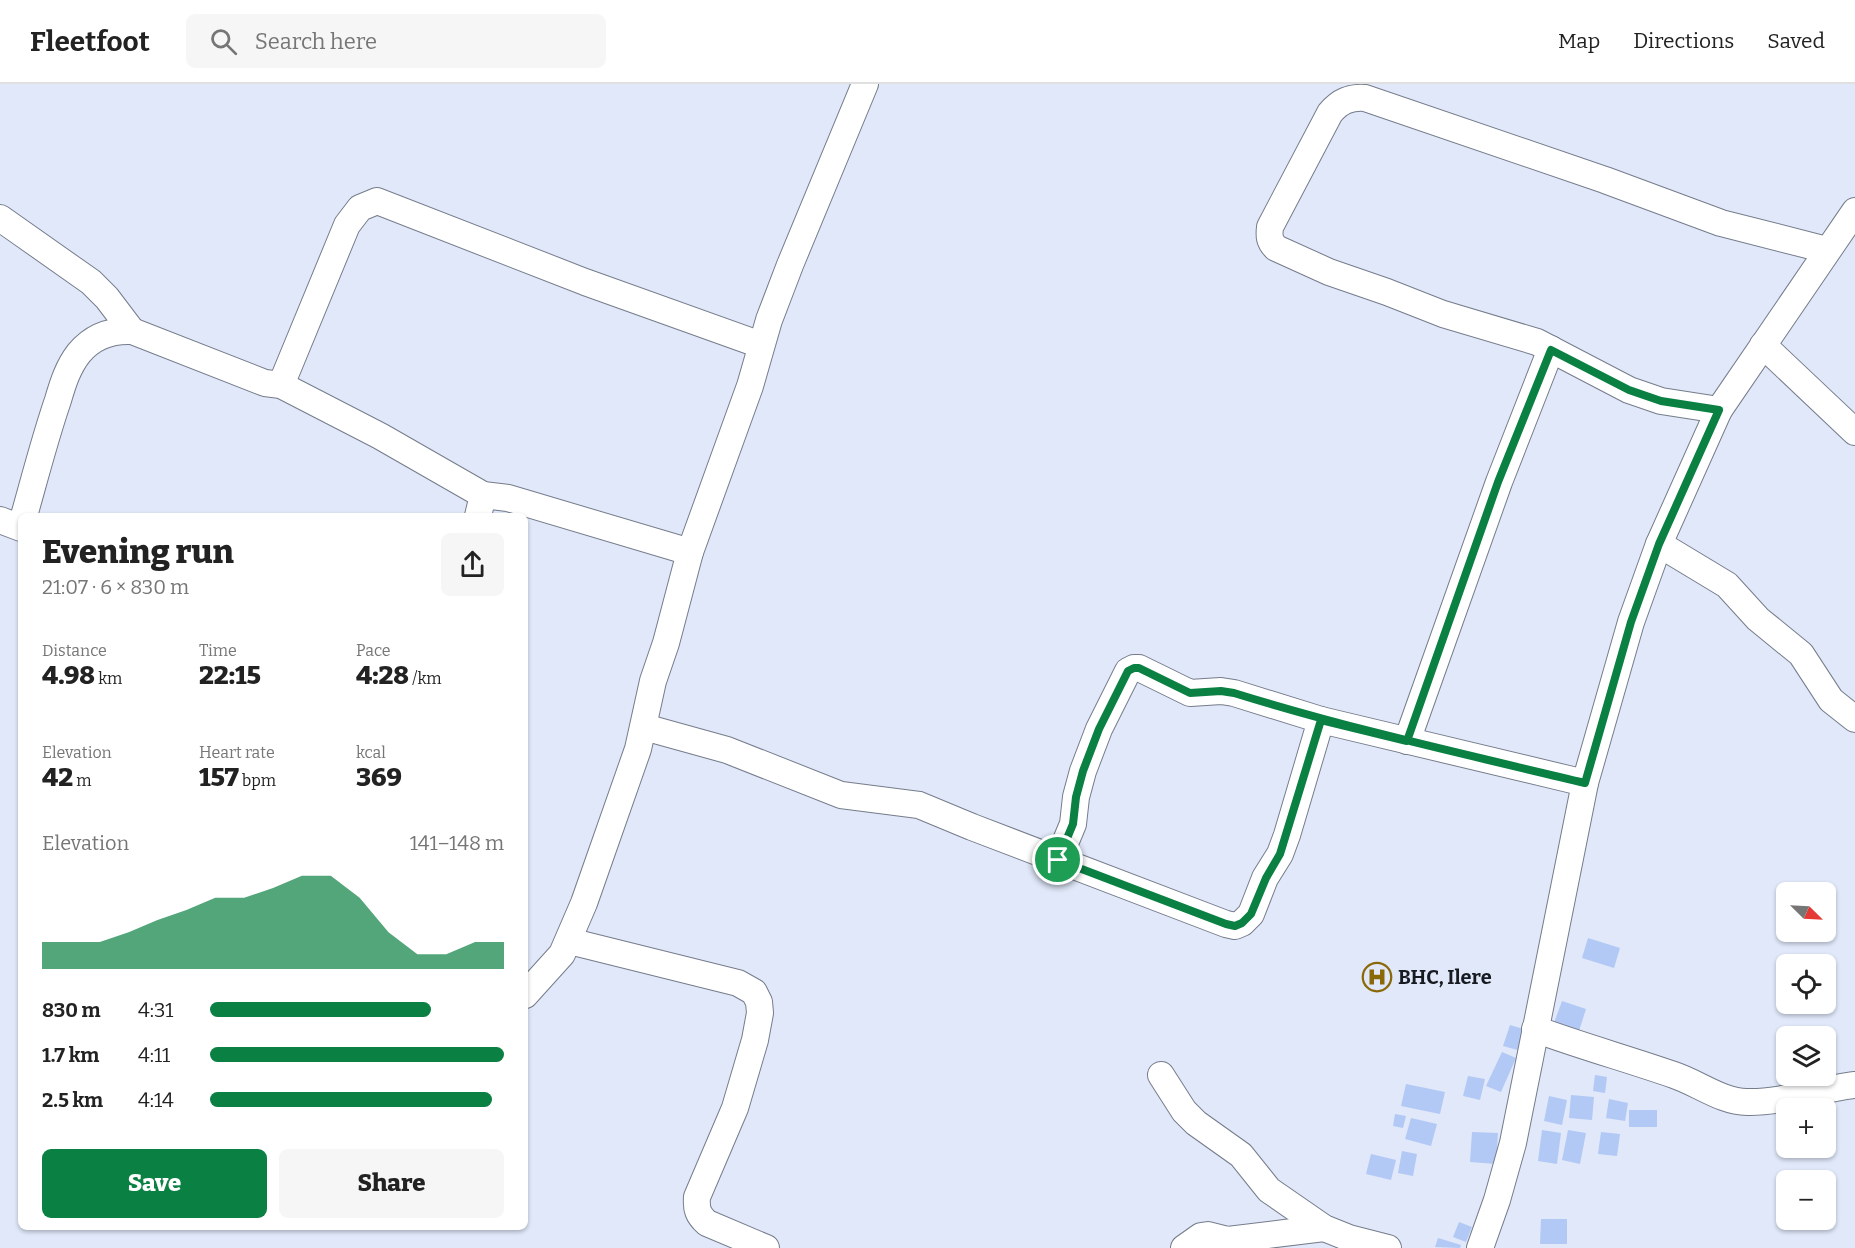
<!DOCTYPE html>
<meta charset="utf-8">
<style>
:root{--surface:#fff;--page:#f6f6f6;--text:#222;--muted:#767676;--line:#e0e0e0;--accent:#0b8043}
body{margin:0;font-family:Bitter,serif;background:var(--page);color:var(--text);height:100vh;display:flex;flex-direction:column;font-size:22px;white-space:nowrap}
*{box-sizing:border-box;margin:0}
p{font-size:20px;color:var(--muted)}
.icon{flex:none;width:33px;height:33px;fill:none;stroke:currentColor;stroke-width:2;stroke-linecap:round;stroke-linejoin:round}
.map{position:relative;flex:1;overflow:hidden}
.side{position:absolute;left:18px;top:429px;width:510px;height:717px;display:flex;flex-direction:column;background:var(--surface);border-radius:9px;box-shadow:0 2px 4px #0004}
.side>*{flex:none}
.needle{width:39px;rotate:114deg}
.controls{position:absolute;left:1776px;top:798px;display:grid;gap:12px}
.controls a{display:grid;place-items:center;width:60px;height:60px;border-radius:9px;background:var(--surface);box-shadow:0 2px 4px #0004;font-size:30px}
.pin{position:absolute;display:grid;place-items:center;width:51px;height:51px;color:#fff;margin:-26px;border:3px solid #fff;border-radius:50%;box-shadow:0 2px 6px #0007}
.round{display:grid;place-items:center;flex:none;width:63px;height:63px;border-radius:9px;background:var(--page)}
.overview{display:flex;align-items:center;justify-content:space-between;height:102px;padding:0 24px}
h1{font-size:33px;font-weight:800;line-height:45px}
.figures{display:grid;grid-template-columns:repeat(3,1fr);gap:9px;height:102px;padding:6px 24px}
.figures div{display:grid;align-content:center}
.figures b{font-size:26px;font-weight:800}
.figures small{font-size:16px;font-weight:400}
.figures p{font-size:16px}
.chart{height:168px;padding:12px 24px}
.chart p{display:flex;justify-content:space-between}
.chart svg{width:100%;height:108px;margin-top:6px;fill:var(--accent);opacity:.7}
.button{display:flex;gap:12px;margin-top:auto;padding:12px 24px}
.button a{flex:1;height:69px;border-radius:9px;background:var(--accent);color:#fff;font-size:24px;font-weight:800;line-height:69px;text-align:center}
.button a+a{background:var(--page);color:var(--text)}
ul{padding:0 24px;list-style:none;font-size:20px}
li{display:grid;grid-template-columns:96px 72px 1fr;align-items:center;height:45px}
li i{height:15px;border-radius:8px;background:var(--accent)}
header{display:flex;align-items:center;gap:36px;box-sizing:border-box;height:84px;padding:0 30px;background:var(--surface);border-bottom:2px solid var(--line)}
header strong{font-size:28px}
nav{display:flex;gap:33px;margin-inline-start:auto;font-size:21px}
.search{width:420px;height:54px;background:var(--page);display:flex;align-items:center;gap:15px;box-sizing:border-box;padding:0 21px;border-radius:9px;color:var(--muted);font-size:22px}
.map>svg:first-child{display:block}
</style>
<header>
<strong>Fleetfoot</strong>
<div class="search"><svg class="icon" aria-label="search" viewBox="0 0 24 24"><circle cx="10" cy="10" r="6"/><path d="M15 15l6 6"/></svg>Search here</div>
<nav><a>Map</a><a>Directions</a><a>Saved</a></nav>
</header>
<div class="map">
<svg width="1855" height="1164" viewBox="0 0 1855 1164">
<rect width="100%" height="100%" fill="#e0e8f9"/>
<g fill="#b2c8f5">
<polygon points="1588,854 1620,864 1614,884 1582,874"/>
<polygon points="1562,917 1586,925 1579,947 1554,939"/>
<polygon points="1510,941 1527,946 1521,967 1503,962"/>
<polygon points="1502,968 1516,974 1501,1008 1486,1002"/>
<polygon points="1595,991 1607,993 1605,1009 1593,1007"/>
<polygon points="1468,992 1485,995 1480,1016 1463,1012"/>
<polygon points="1406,1000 1445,1008 1440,1030 1401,1022"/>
<polygon points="1571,1011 1594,1013 1592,1036 1569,1034"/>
<polygon points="1549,1012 1567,1016 1562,1041 1544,1037"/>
<polygon points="1609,1015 1628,1019 1625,1037 1606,1034"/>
<rect x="1629" y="1026" width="28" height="17"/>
<polygon points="1395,1030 1406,1032 1403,1044 1393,1042"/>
<polygon points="1411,1034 1437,1040 1431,1062 1405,1055"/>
<polygon points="1542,1046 1561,1049 1557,1080 1538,1077"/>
<polygon points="1568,1046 1586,1049 1580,1080 1562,1076"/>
<polygon points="1472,1048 1498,1049 1496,1080 1470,1078"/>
<polygon points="1601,1048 1620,1050 1617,1072 1598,1070"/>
<polygon points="1402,1067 1417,1070 1413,1092 1398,1089"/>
<polygon points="1371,1070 1396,1076 1391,1096 1366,1090"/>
<polygon points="1541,1135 1567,1135 1567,1160 1540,1160"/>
<polygon points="1459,1138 1472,1143 1466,1158 1453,1153"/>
<polygon points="1438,1154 1461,1161 1460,1164 1435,1163"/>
</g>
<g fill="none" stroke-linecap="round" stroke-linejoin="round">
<g stroke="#757c8b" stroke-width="28">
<g id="minor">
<polyline points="0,134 91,198 107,214 132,247"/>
<polyline points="1763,261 1855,348"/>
<polyline points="281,301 347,141 360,124 377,117 585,198 761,261"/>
<path d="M 1719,326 L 1661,317 L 1629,306 L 1537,258 L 1443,230 L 1387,208 L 1329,188 L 1276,164 C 1269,157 1269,152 1270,143 L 1330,29 C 1340,17 1350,13 1365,14 L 1605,96 L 1721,139 L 1827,166"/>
<path d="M 24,432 C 35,393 45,354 58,316 C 63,299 68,283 79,269 C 93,252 111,246 132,247 L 265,299 L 281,301 L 380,352 L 483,411 L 508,414 L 690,468"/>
<polyline points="478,432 483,411"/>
<polyline points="0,436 21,444"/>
<polyline points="1659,460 1727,501 1758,535 1801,570 1831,616 1855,635"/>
<polyline points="644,643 727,666 841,711 919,721 972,743 1226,840 1235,842 1242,839 1251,830 1265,794 1280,770 1287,751 1321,636 1585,699"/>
<polyline points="1407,657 1499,398 1551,265"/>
<polyline points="1058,776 1073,740 1076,713 1083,687 1099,645 1128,587 1134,584 1139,584 1190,609 1221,607 1234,609 1321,636"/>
<path d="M 569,857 L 738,899 L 754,908 L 759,918 L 760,929 L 755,956 L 735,1024 L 697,1113 C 696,1125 698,1131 707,1139 L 766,1164"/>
<polyline points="525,911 562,870 584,819 638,665 653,597 666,559 690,468 750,302 769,236 790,181 865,0"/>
<path d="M 1535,945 C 1581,962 1628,975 1674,991 C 1698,999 1722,1018 1747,1018 C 1783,1019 1819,1005 1855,1001"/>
<polyline points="1161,991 1184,1027 1196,1039 1241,1071 1269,1106 1324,1144 1349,1154 1388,1164"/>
<polyline points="1184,1164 1201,1152 1208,1151 1228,1156 1324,1144"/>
<polyline points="1480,1164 1497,1116 1513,1059 1585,699 1631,538 1659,460 1719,326 1855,127"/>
</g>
</g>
<use href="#minor" stroke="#fff" stroke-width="26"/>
</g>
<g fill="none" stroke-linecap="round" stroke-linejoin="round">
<g stroke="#fff" stroke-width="12">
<path id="route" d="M 1058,776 L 1073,740 L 1076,713 L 1083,687 L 1099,645 L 1128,587 L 1134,584 L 1139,584 L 1190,609 L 1221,607 L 1234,609 C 1350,645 1468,671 1585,699 L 1631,538 L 1659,460 L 1719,326 L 1661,317 L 1629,306 L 1551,266 L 1498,398 L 1407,657 L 1321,636 L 1280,770 L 1266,794 L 1251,830 L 1242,839 L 1235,842 L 1226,840 L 1058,776"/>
</g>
<use href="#route" stroke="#0b8043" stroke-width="8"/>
</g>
<defs>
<g id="hospital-ring" transform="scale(1.5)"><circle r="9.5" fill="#e0e8f9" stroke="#8b6909" stroke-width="1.5"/><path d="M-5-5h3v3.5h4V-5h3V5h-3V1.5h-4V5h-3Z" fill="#8b6909"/></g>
</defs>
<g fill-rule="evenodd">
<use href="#hospital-ring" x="1377" y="893"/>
</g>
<g text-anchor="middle" stroke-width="5" stroke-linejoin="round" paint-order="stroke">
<g font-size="20" font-weight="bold" fill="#171a20" stroke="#e0e8f9" text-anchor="start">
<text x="1398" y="900">BHC, Ilere</text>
</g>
</g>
</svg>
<div class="controls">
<a><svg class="needle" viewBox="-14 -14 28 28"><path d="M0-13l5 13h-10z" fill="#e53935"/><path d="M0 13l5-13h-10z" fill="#767676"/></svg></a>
<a><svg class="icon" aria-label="locate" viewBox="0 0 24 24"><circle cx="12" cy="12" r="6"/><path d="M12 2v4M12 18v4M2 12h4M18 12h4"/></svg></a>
<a><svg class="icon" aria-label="layers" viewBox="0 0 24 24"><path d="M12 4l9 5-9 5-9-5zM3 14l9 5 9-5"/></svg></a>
<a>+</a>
<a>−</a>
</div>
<div class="pin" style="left:1058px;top:776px;background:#1e9e55"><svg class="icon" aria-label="arrive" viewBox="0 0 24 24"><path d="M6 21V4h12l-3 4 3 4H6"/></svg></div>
<section class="side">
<div class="overview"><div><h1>Evening run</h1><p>21:07 · 6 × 830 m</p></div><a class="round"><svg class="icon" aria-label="share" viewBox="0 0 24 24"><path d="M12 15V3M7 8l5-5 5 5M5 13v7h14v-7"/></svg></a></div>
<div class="figures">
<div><p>Distance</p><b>4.98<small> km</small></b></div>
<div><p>Time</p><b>22:15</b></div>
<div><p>Pace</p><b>4:28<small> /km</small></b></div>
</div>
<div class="figures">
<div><p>Elevation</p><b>42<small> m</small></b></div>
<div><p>Heart rate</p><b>157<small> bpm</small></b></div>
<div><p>kcal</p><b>369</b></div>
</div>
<div class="chart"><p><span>Elevation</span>141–148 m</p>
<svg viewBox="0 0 160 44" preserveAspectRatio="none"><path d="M0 44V33L10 33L20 33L30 29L40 24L50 20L60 15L70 15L80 11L90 6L100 6L110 15L120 29L130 38L140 38L150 33L160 33V44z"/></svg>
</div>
<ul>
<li><b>830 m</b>4:31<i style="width:75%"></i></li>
<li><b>1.7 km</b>4:11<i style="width:100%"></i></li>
<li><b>2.5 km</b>4:14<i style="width:96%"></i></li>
</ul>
<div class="button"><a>Save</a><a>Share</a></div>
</section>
</div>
